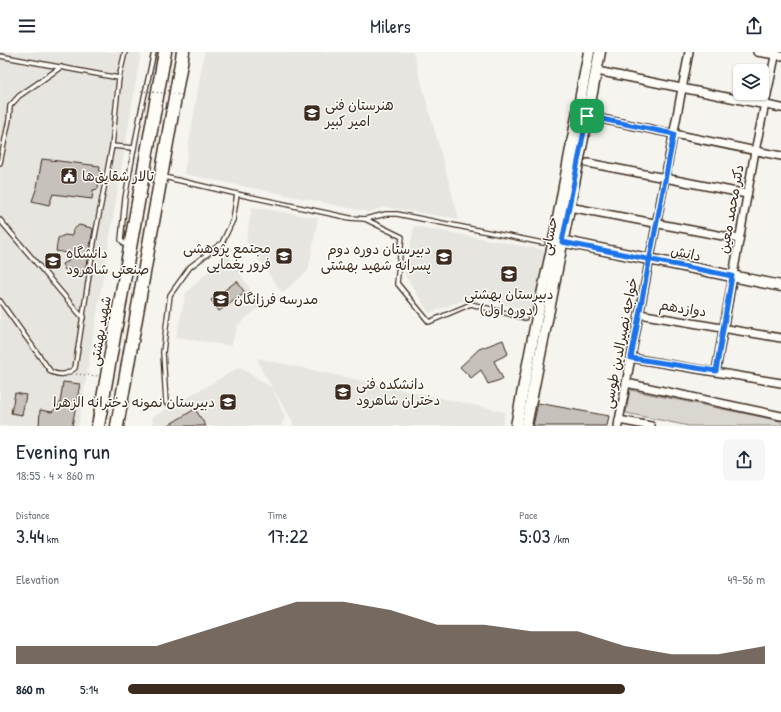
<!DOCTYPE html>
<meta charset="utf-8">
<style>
:root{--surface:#fff;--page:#f6f6f7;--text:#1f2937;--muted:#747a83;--accent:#3b2a1e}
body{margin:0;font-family:"Patrick Hand","Playpen Sans Arabic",sans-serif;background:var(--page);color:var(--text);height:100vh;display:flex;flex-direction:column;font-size:15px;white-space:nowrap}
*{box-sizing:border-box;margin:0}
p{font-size:13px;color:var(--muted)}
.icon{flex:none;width:22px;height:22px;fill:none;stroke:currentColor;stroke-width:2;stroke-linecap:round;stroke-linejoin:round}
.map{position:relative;height:374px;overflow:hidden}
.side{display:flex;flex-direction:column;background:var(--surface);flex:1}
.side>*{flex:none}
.buttons{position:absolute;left:733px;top:12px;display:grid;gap:8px}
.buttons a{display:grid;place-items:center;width:36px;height:36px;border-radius:6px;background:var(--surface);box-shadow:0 1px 3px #0004;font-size:20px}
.pin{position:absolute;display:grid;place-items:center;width:34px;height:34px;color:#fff;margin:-17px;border-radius:8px;box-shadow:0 2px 6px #0006}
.round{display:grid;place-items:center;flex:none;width:42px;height:42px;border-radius:6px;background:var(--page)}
.overview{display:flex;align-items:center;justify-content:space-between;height:68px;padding:0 16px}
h1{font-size:22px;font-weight:600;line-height:30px}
.stats{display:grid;grid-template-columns:repeat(3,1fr);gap:6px;height:68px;padding:4px 16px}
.stats div{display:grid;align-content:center}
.stats b{font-size:20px;font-weight:600}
.stats small{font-size:11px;font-weight:400}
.stats p{font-size:11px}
.chart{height:112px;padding:8px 16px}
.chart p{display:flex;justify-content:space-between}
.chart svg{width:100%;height:72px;margin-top:4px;fill:var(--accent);opacity:.7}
ul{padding:0 16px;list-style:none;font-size:13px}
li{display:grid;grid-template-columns:64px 48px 1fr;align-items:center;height:30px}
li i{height:10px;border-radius:5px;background:var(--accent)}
header{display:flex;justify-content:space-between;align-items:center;height:52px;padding:0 16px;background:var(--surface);font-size:18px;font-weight:600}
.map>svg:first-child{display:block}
</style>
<header><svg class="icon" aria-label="menu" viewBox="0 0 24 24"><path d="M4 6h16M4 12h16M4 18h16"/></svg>Milers<svg class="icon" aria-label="share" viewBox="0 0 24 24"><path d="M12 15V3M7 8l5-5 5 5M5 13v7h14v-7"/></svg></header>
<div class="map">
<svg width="781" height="374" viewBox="0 0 781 374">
<rect width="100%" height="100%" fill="#f5f4ee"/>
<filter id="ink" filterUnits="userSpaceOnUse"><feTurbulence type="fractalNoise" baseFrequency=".025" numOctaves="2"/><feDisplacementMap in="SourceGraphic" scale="8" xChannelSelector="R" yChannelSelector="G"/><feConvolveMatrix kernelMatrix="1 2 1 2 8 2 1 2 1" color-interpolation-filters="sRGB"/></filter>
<g filter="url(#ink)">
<g fill="#e7e5df">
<polygon points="0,0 141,0 78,374 0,374"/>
<polygon points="204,0 413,0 459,167 384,155 369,160 184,122"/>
<polygon points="252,155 318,166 308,219 282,241 246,189"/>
<polygon points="414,174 545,198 533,260 472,245 429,261 405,223"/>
<polygon points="227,201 261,254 238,273 231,294 176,285 186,241"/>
<polygon points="257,306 505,360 502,374 292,374 293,370 262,319"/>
<polygon points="240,315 272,336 285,365 281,374 152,374 153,365"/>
</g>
<polygon fill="#dad6d0" stroke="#8a8077" points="630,338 781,369 781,374 689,374 626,361"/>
<g fill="#c7c1bb" stroke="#3b2a1e">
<polygon points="42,107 100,114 98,137 93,138 92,147 53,142 49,153 32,149 37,135"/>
<polygon points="79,173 92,176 93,178 84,223 71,220 67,217 65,218 62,212 69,209 67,201 56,199 58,186 65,183 72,184 73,178"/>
<polygon points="237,229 245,241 219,259 211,248"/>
<polygon points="503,288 508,302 494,309 503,327 488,332 481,318 471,326 460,315 479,297"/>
<polygon points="63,330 80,332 72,374 39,374 40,358 52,360 60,352"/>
<polygon points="15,341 26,343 22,363 11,361"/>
<polygon points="538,351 609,364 607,374 533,374"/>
<polygon points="195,357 206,374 167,374"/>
</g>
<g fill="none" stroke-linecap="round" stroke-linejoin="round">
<g stroke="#3b2a1e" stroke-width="6">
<g id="lane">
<path d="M 0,4 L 119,26 L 112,94 L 95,184 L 75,316 C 66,323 61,324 51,320 L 0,249"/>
<polyline points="119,26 125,0"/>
<polyline points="112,94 134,96"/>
<polyline points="0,111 9,68 10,54 19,44 61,15"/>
<polyline points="164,125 237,142 350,166 365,167 386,162 397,162 543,191"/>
<polyline points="365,167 402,185 397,231 429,270 471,252 525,266"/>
<polyline points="0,168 83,266"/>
<polyline points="127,195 121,188 125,146 140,64 154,0"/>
<polyline points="166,351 163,300 170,243 190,215 222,191 233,168 237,142"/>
</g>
</g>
<g stroke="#3b2a1e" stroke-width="10">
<g id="street">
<polyline points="757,0 781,4"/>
<polyline points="597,19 781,56"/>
<polyline points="587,64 781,104"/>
<polyline points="588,111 747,142"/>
<polyline points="569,155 739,187"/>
<polyline points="639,262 781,286"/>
<polyline points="631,306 781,331"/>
<polyline points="716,319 755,99 776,0"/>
<polyline points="626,331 781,364"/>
<polyline points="619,368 651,374"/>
<polyline points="618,374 689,0"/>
</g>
</g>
<g stroke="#3b2a1e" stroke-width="13">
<g id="secondary">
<polyline points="556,188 781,234"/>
<polyline points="516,374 537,265 554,188 589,0"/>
<polyline points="526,374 600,0"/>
</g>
</g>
<g stroke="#3b2a1e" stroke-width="15">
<g id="highway">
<polyline points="98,374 165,0"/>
<polyline points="117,374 183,0"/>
</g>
</g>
<polyline stroke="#3b2a1e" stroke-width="1" stroke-dasharray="1 3" stroke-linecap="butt" points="76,322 98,324"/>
<use href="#lane" stroke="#fdfcf7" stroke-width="3.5"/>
<use href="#street" stroke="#fdfcf7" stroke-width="7"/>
<use href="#secondary" stroke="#fdfcf7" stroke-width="10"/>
<use href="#highway" stroke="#fdfcf7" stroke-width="12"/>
<polyline stroke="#3b2a1e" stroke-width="1" stroke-dasharray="1 3" stroke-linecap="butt" points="141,39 184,43"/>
</g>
</g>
<g fill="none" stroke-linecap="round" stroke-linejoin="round" filter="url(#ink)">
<g stroke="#fff" stroke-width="8">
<path id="route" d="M 587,64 L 562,190 C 619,201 676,213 732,224 L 716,319 L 631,306 C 645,231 659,157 674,82 L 587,64"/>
</g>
<use href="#route" stroke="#1a73e8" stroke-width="5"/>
</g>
<defs>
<g id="school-square" transform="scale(0.9)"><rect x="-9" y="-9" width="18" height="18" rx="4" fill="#3b2a1e" stroke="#fdfcf7"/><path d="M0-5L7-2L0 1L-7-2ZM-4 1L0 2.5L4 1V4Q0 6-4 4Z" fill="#fff"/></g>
<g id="civic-square" transform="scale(0.9)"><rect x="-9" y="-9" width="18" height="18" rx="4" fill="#3b2a1e" stroke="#fdfcf7"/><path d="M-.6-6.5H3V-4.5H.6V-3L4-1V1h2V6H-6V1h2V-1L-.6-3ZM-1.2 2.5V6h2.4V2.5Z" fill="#fff"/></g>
<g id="university-square" transform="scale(0.9)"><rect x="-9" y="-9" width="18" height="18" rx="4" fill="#3b2a1e" stroke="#fdfcf7"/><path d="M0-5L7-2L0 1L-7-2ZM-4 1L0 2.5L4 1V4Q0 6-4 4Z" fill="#fff"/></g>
</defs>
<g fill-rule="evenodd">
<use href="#school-square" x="312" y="61"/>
<use href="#civic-square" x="69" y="124"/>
<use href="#school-square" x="284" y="204"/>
<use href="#school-square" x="444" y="205"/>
<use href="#university-square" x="53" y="209"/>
<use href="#school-square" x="509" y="222"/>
<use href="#school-square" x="221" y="247"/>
<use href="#university-square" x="343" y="340"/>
<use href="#school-square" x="228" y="350"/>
</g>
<g text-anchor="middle" stroke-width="3" stroke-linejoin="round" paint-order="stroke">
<g font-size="14" fill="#3b2a1e" stroke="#fdfcf7" text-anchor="start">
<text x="325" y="58">هنرستان فنی<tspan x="325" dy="16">امیر کبیر</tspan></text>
<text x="82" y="129">تالار شقایق‌‌ها</text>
<text x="271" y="201" text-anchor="end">مجتمع پژوهشی<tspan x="271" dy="16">فرور یغمایی</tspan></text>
<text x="431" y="202" text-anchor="end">دبیرستان دوره دوم<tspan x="431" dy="16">پسرانه شهید بهشتی</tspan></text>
<text x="66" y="206">دانشگاه<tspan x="66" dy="16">صنعتی شاهرود</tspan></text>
<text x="509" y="247" text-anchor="middle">دبیرستان بهشتی<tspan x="509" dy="16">(دوره اول)</tspan></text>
<text x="234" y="252">مدرسه فرزانگان</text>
<text x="356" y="337">دانشکده فنی<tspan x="356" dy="16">دختران شاهرود</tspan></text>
<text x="215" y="355" text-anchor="end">دبیرستان نمونه دخترانه الزهرا</text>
</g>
<g font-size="14" fill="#3b2a1e" stroke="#fdfcf7">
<text transform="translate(731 157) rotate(-80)" y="5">دکتر محمد معین</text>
<text transform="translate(549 184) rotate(-79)" y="5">حسابی</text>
<text transform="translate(686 201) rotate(12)" y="5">دانش</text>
<text transform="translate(683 256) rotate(9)" y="5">دوازدهم</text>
<text transform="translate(100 279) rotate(-80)" y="5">شهید بهشتی</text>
<text transform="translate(620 291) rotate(-79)" y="5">خواجه نصیرالدین طوسی</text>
</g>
</g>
</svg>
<div class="buttons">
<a><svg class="icon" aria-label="layers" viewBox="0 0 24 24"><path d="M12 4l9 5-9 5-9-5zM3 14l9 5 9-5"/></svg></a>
</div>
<div class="pin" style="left:587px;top:64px;background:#1e9e55"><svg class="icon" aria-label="arrive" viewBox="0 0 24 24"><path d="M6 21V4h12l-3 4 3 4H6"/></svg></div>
</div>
<section class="side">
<div class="overview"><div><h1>Evening run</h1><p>18:55 · 4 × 860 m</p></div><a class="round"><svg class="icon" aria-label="share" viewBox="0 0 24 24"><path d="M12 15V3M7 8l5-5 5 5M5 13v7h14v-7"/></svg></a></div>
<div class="stats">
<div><p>Distance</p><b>3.44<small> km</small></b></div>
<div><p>Time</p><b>17:22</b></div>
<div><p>Pace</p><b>5:03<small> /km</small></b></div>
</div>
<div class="chart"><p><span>Elevation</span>49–56 m</p>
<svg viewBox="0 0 160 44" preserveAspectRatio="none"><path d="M0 44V33L10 33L20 33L30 33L40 24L50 15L60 6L70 6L80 11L90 20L100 20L110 24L120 24L130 33L140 38L150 38L160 33V44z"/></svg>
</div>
<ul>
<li><b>860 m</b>5:14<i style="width:78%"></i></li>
</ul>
</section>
